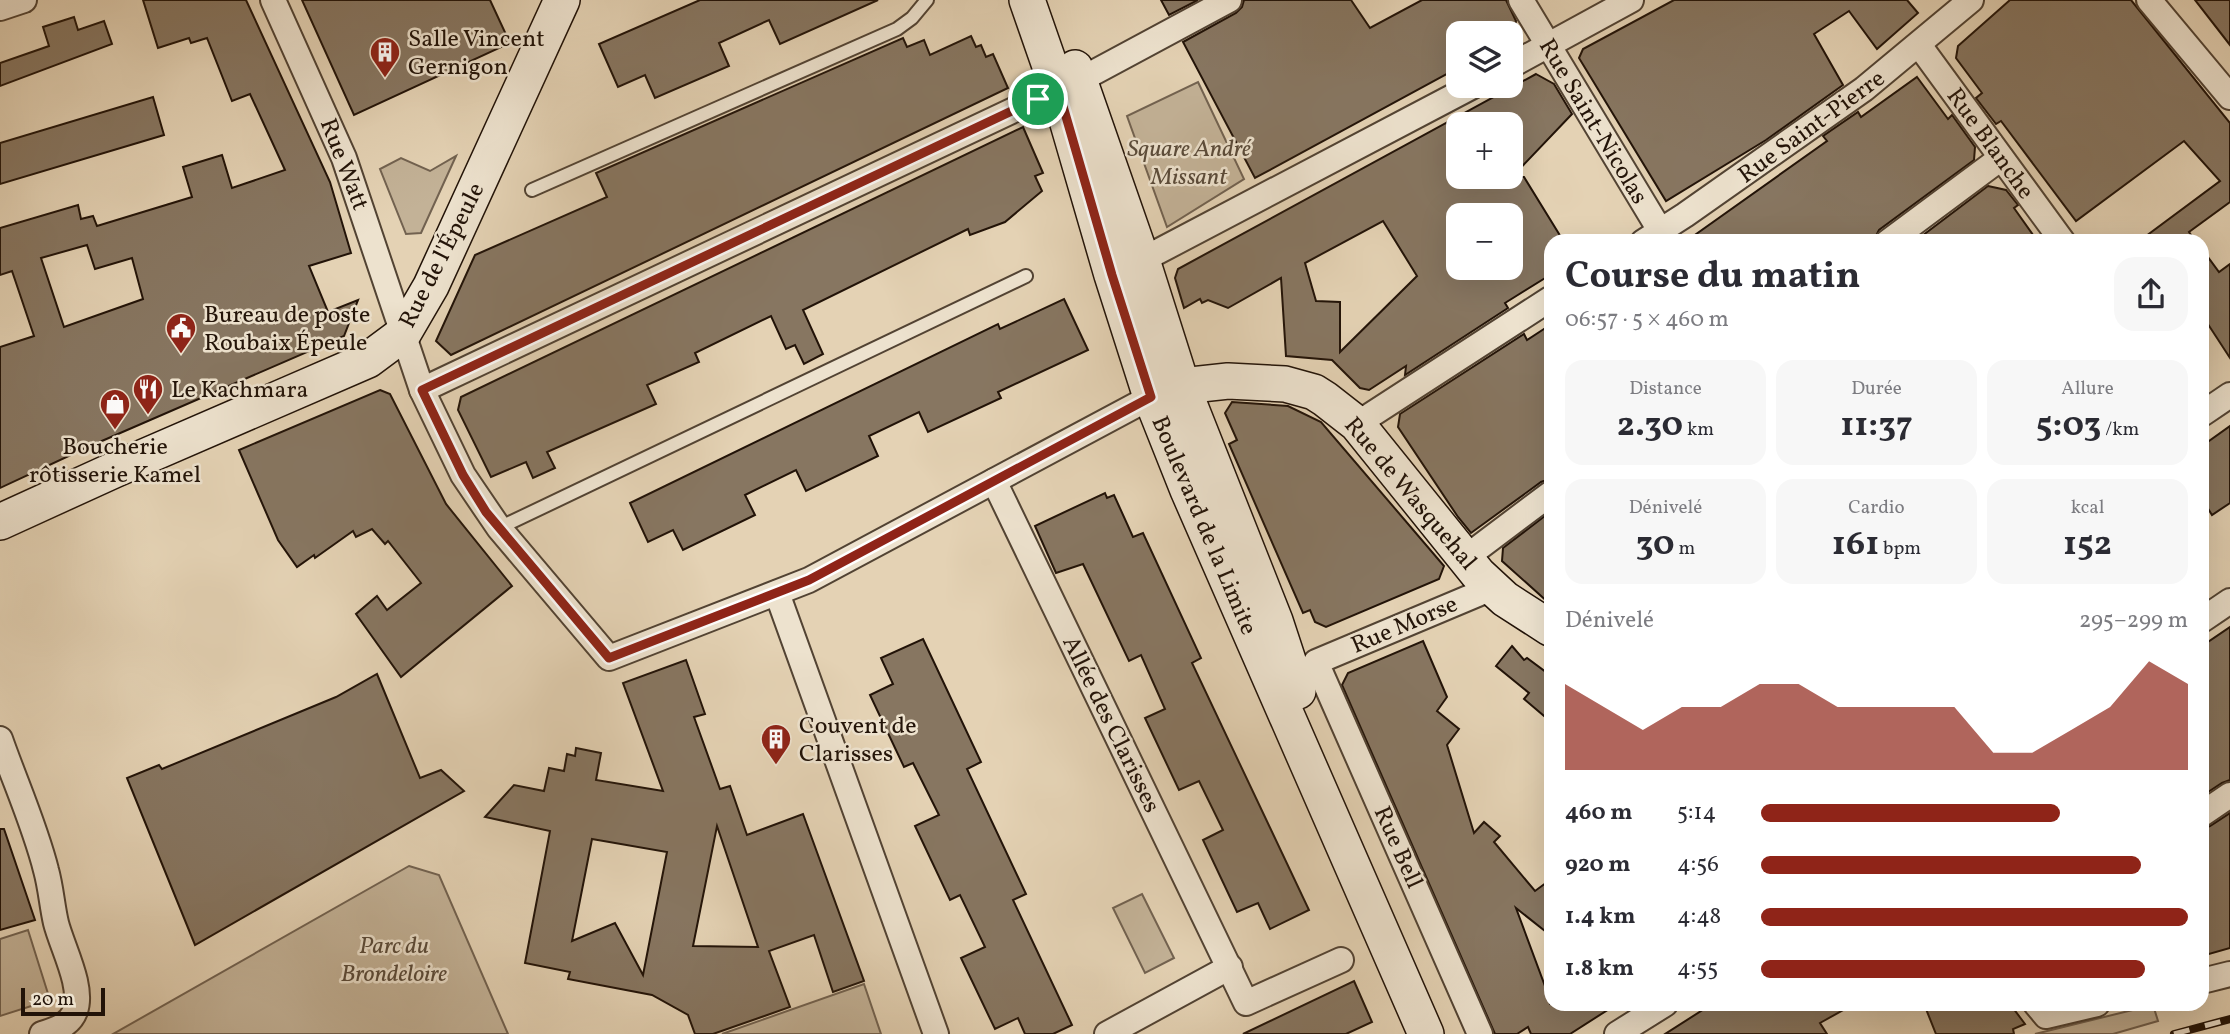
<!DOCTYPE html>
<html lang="fr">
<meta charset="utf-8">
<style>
:root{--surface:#fff;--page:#f7f7f7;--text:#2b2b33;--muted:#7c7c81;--accent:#8f2418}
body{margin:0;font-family:Vollkorn,serif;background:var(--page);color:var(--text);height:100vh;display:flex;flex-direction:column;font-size:26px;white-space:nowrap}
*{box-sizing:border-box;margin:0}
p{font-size:23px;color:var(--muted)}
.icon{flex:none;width:38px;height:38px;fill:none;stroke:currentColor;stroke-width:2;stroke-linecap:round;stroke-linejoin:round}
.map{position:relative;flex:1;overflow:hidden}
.drawer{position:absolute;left:1544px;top:234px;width:665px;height:777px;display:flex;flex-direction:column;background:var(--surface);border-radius:21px;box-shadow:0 7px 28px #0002}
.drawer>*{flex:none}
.buttons{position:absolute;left:1446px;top:21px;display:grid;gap:14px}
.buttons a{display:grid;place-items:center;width:77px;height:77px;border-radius:14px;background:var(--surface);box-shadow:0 7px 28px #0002;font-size:35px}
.scale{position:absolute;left:21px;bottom:18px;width:84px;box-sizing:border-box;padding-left:7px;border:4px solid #221308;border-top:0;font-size:19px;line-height:24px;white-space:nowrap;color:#221308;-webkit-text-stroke:5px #ede2ce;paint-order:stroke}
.pin{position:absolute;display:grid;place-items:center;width:60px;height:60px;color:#fff;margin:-30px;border:4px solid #fff;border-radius:50%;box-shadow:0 2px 7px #0007}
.round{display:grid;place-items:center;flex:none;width:74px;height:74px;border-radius:21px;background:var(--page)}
.headline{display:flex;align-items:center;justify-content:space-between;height:119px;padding:0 21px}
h1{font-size:38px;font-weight:700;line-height:52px}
.metrics{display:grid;grid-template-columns:repeat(3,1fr);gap:10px;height:119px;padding:7px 21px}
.metrics div{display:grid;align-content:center;border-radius:18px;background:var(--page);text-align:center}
.metrics b{font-size:35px;font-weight:700}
.metrics small{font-size:19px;font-weight:400}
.metrics p{font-size:19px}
.chart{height:196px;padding:14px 21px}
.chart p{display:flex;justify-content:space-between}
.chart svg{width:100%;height:126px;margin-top:7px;fill:var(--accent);opacity:.7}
ul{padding:0 21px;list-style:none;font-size:23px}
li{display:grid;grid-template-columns:112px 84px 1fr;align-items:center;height:52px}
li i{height:18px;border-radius:9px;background:var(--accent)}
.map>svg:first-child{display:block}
</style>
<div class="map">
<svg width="2230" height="1034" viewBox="0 0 2230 1034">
<rect width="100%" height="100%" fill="#e4d2b4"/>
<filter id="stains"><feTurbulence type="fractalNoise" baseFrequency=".00286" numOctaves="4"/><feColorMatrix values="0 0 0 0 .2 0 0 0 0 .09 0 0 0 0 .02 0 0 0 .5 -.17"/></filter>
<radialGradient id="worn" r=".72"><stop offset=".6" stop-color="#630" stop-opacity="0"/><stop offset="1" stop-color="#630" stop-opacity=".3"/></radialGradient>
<g fill="#c3b297" stroke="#726250" stroke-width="2">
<polygon points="1198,82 1244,179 1167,227 1127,116"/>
<polygon points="456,156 421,233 406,234 380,169 401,158 430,171"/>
<polygon points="409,866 439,875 508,1034 113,1034"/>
<polygon points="1142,894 1174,958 1145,973 1113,908"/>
<polygon points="28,930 50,1000 0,1016 0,939"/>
<polygon points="864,984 881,1034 722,1034"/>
<polygon points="2153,1005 2158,1021 2113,1034 2035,1034"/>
</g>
<g fill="#877661" stroke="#221308" stroke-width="2" fill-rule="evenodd">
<path d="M 143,0 L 246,0 L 330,182 L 351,253 L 309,266 L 328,312 L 358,300 L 344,336 L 88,447 L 0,488 L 0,347 L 34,336 L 12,271 L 0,275 L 0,228 L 78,205 L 81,219 L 93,216 L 97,226 L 192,197 L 183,167 L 222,155 L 232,188 L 285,170 L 250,94 L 232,101 L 207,38 L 191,43 L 189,38 L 158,48 ZM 87,245 L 95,269 L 132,258 L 143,299 L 64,327 L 41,258 Z"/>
<polygon points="302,0 490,0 510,43 354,115"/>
<polygon points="700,0 878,0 780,44 769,20 719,43 729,66 655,98 645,75 618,87 599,44"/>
<polygon points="1161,0 1198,0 1169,15"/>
<polygon points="1244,0 1351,0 1370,28 1422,0 1506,0 1516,21 1514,33 1458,33 1458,68 1255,178 1183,42 1236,13 1242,7"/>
<polygon points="1674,0 1907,0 1918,13 1877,49 1849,11 1814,34 1843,85 1766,140 1666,201 1579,58 1583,49"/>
<polygon points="2010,0 2131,0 2230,123 2230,202 2189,232 2196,242 2138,242 2220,181 2184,141 2076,221 2001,121 1996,124 1976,98 1982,93 1956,58 1958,46"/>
<polygon points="2195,0 2230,0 2230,45"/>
<polygon points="74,17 78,30 104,21 112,44 0,86 0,63 49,46 43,27"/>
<polygon points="971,36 976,47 981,45 986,57 993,54 1008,88 451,355 436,341 475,255 607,197 596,173 903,38 907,47 924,40 930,55"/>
<path d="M 1536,74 L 1554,84 L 1572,114 L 1512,177 L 1524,177 L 1564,242 L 1550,242 L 1550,275 L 1505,303 L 1508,308 L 1405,375 L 1406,366 L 1369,390 L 1360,388 L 1332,360 L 1286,356 L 1281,278 L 1228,308 L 1208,300 L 1202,303 L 1200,299 L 1184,308 L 1175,278 L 1178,269 ZM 1458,124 L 1510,124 L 1510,177 L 1458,177 ZM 1458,215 L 1510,215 L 1510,268 L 1458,268 ZM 1383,221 L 1417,276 L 1340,352 L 1340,302 L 1316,301 L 1305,263 Z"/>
<polygon points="1917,77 1948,119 1952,115 1975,147 1974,160 1879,230 1873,242 1685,242 1827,141 1823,136 1858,112 1861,117"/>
<polygon points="153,97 164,135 0,184 0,143"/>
<polygon points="1023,127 1043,173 1035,176 1042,191 1005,222 970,235 968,229 803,310 823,354 804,364 795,345 786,349 771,316 695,353 699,362 647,385 656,404 547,452 555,468 533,478 526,462 491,477 458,410 461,397"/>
<polygon points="1988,186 2006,190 2018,205 2014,208 2038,242 1914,242"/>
<polygon points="2202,249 2219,272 2230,264 2230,358 2202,315"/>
<polygon points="1064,299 1088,350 998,392 1001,398 928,432 919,412 869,436 878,456 806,491 796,470 745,495 755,515 683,550 673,530 648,542 630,503 998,324 1000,329"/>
<polygon points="1550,325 1550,479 1541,482 1471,533 1458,517 1398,427 1400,414 1524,334 1527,340"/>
<polygon points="380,390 390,394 446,504 512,586 401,677 356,614 377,596 387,610 421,583 388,541 385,544 372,529 356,537 353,531 315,558 314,555 297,567 278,540 239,450"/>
<polygon points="1232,402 1288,406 1321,422 1444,566 1439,579 1326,627 1315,622 1310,610 1303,613 1229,444 1237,440 1225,413"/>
<polygon points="2230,426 2230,503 2212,515 2202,499 2202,446"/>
<polygon points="1105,493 1107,498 1114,495 1133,537 1143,533 1201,658 1192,663 1309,910 1270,929 1258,903 1237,912 1203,840 1223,830 1199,781 1179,790 1145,718 1165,709 1141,655 1129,661 1083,564 1056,573 1035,526"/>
<polygon points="1550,512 1550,604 1502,561 1503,548"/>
<polygon points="2230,627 2230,780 2222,783 2202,796 2202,646"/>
<polygon points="923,639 981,762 967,769 1026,894 1013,900 1072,1025 1053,1034 1025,1034 1018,1018 995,1029 961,958 985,947 960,895 950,900 915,826 939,815 913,763 904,767 870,695 893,684 881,658"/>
<polygon points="1423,641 1447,697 1437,711 1459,729 1447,745 1474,833 1484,822 1500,836 1494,842 1535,891 1550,880 1550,935 1516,908 1545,986 1550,993 1550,1004 1617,1004 1570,1034 1531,1034 1528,1027 1517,1034 1495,1034 1342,685 1348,673"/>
<polygon points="1512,646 1524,660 1527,658 1546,672 1550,667 1550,721 1524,699 1529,693 1496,666"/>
<path d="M 686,660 L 705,714 L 694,717 L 720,789 L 730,786 L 747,835 L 803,814 L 864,981 L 833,992 L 814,935 L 769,951 L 790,1007 L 713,1034 L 695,1034 L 688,1015 L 652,995 L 568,979 L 570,972 L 525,963 L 550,831 L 485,817 L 514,785 L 544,791 L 549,768 L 564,771 L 567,754 L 575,756 L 576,748 L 601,753 L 596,780 L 663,791 L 623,683 ZM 717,826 L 758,947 L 693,946 ZM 592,839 L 667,852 L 643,975 L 615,923 L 572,941 Z"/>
<polygon points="377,674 420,778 441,770 464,791 195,945 127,778 159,765 162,769 336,697"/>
<polygon points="2230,813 2230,948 2202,956 2202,829 2210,826"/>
<polygon points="0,829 4,829 35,920 0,930"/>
<polygon points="1354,981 1372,1022 1346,1034 1243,1034"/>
<polygon points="1712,1004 1854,1004 1820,1023 1827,1034 1665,1034"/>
<polygon points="1924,1004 2010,1004 2025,1024 2013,1029 2014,1034 1936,1034"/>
</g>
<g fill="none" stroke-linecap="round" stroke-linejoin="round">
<g stroke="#524333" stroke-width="16">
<g id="lane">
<polyline points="532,190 897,29 912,18 927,0"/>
<polyline points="499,528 1026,276"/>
</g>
</g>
<g stroke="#524333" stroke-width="28">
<g id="street">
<polyline points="273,0 344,158 422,390 463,475 499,528 609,658 809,580 1151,397"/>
<polyline points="1521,0 1667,242"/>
<polyline points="2149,0 2230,97"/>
<polyline points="0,8 24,0"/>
<polyline points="1919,45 2063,242"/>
<polyline points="1510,66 1631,0"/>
<polyline points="1080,80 1229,0"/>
<polyline points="1643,242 1685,215 1864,89 1971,0"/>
<polyline points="1888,242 2001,158"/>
<polyline points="1142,260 1473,86"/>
<polyline points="422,390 1058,89"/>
<polyline points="2202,414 2230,395"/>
<polyline points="1357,424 1550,299"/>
<polyline points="994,481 1246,1003 1341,960"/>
<polyline points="1465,558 1550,494"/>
<polyline points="777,593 936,1034"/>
<polyline points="2202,620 2230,601"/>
<path d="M 0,739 C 15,782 35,826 46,870 C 51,888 52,906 56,923 C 62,947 84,987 75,1011 C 70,1025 55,1030 42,1034"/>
<polyline points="2202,814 2230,795"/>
<polyline points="2202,981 2230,974"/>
<polyline points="2036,1004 2046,1016 2097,1004"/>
<polyline points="1107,1034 1230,967"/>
<polyline points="1480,1034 1316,662 1492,588"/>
<polyline points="1617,1034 1665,1004"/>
</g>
</g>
<g stroke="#221308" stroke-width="38">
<g id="secondary">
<polyline points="1027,0 1058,89 1112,275 1151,397 1188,490 1426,1034"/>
<polyline points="1075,68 1142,260 1182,386 1275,621 1298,691"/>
<polyline points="1161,393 1182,386 1228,381 1285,384 1314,392 1325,399 1357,424 1478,574 1505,599 1550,628"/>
<polyline points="0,522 114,470 368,360 403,334 431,286 562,0"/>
</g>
</g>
<use href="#lane" stroke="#ede2ce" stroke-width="12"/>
<use href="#street" stroke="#ede2ce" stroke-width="24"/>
<use href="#secondary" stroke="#ede2ce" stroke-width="35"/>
<g stroke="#221308" stroke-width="8">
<polyline id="rail" points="2174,1034 2230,1019"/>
</g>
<use href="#rail" stroke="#ede2ce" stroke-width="5" stroke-dasharray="16" stroke-linecap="butt"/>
</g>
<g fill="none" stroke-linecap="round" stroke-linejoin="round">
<g stroke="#fff" stroke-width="14">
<polygon id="route" points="1058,89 1112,275 1151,397 809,580 609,658 486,512 463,475 422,390"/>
</g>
<use href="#route" stroke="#8f2418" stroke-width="9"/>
</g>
<defs>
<g id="building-pin" transform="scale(1.575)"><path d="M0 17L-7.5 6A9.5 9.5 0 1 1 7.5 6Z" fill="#8f2418" stroke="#ede2ce"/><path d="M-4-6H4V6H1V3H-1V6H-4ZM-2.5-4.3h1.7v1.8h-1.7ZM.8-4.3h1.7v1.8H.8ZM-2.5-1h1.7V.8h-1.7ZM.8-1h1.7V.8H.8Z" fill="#fff"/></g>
<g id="civic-pin" transform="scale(1.575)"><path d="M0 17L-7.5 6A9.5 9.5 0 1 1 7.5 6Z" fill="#8f2418" stroke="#ede2ce"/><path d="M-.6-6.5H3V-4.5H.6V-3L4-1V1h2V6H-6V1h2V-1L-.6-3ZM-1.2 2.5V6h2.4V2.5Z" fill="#fff"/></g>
<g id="restaurant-pin" transform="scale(1.575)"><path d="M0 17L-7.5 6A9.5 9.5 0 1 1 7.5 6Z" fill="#8f2418" stroke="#ede2ce"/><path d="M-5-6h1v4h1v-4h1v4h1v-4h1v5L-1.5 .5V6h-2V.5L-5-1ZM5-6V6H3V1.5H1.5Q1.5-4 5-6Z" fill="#fff"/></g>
<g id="shop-pin" transform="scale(1.575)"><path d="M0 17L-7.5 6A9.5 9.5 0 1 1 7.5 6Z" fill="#8f2418" stroke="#ede2ce"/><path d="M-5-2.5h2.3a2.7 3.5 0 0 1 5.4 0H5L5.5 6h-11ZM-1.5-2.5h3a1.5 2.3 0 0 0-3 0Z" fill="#fff"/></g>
</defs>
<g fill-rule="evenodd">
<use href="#building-pin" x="385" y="52"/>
<use href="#civic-pin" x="181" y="328"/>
<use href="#restaurant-pin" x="148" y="389"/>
<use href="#shop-pin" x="115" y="404"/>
<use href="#building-pin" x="776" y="739"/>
</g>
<g text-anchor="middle" stroke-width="5" stroke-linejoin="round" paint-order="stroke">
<g font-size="24" fill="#221308" stroke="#ede2ce" text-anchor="start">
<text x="408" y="46">Salle Vincent<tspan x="408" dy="28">Gernigon</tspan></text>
<text x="204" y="322">Bureau de poste<tspan x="204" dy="28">Roubaix Épeule</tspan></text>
<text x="171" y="397">Le Kachmara</text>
<text x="115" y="454" text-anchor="middle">Boucherie<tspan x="115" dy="28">rôtisserie Kamel</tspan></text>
<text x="799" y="733">Couvent de<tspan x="799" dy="28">Clarisses</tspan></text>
</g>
<g font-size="24" fill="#221308" stroke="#ede2ce">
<text transform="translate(1594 121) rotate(59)" y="8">Rue Saint-Nicolas</text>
<text transform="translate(1811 126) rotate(-36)" y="8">Rue Saint-Pierre</text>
<text transform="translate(1991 143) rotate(54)" y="8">Rue Blanche</text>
<text transform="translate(345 164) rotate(69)" y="8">Rue Watt</text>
<text transform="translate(441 255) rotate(-63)" y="8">Rue de l'Épeule</text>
<text transform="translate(1411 493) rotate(50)" y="8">Rue de Wasquehal</text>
<text transform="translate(1205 525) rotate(67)" y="8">Boulevard de la Limite</text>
<text transform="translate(1404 624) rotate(-23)" y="8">Rue Morse</text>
<text transform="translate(1112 724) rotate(64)" y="8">Allée des Clarisses</text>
<text transform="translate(1399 847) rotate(66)" y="8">Rue Bell</text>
</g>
<g font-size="24" font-style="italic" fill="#5a4b3a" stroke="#ede2ce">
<text x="1189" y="156">Square André<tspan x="1189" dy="28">Missant</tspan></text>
<text x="394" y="953">Parc du<tspan x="394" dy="28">Brondeloire</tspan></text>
</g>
</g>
<rect width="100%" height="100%" filter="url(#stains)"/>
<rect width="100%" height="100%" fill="url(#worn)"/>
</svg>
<div class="buttons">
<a><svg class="icon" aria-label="layers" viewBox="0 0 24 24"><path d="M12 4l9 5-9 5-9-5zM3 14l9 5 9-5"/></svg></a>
<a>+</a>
<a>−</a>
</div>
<div class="scale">20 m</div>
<div class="pin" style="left:1038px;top:99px;background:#1e9e55"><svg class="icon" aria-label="arrive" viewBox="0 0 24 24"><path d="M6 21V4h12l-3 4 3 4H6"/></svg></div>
<section class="drawer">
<div class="headline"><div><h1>Course du matin</h1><p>06:57 · 5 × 460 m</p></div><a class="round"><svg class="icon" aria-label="share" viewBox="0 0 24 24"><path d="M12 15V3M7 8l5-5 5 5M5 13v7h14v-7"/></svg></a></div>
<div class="metrics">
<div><p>Distance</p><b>2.30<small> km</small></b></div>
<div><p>Durée</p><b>11:37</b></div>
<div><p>Allure</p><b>5:03<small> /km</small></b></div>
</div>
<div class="metrics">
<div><p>Dénivelé</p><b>30<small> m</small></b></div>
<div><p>Cardio</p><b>161<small> bpm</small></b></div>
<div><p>kcal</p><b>152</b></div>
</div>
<div class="chart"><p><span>Dénivelé</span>295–299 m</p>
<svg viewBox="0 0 160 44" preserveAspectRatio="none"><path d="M0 44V14L10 22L20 30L30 22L40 22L50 14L60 14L70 22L80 22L90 22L100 22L110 38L120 38L130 30L140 22L150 6L160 14V44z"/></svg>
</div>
<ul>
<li><b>460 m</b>5:14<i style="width:70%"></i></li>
<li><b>920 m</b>4:56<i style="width:89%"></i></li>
<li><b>1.4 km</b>4:48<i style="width:100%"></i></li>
<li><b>1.8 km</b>4:55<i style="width:90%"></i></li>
</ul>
</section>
</div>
